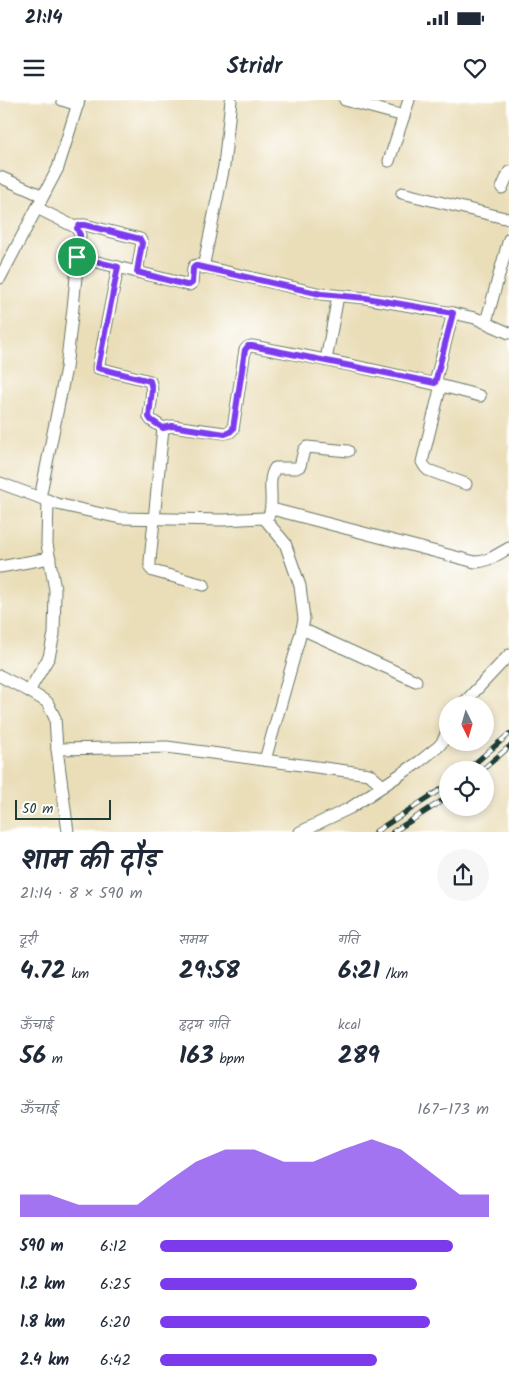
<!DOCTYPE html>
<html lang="hi">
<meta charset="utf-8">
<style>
:root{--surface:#fff;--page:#f6f6f7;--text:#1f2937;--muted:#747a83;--accent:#7c3aed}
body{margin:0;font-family:Kalam,"Playpen Sans Deva",sans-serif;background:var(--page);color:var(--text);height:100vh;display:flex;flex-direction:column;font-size:19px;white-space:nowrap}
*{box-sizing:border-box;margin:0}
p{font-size:16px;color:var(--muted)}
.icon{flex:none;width:28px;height:28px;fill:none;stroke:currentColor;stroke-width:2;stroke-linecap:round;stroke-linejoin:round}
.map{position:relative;height:732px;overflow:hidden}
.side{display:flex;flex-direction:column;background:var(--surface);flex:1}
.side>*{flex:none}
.needle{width:32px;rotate:175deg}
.buttons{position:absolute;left:439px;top:596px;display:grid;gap:10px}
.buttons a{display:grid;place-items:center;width:55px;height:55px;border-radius:50%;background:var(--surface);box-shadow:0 2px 8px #0003;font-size:25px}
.scale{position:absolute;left:15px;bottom:12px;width:96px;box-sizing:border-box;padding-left:5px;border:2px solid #1f3d34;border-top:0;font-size:14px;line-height:18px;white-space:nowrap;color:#1f3d34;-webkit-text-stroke:4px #fff;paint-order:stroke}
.pin{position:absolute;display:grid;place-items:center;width:42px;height:42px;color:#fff;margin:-21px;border:2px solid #fff;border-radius:50%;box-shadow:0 1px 5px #0007}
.round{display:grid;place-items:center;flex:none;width:52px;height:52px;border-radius:26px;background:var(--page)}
.headline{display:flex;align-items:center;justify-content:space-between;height:85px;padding:0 20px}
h1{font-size:28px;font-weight:600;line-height:38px}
.metrics{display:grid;grid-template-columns:repeat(3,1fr);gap:8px;height:85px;padding:5px 20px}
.metrics div{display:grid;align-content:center}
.metrics b{font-size:25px;font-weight:600}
.metrics small{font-size:14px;font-weight:400}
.metrics p{font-size:14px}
.chart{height:140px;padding:10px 20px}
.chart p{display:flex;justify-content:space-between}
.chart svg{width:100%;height:90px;margin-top:5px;fill:var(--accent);opacity:.7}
ul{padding:0 20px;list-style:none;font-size:16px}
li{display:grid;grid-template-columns:80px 60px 1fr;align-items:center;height:38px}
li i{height:12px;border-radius:6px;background:var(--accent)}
.status{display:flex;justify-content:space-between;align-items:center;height:35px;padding:0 25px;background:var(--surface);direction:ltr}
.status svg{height:14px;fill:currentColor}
header{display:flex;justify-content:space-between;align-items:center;height:65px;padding:0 20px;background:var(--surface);font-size:22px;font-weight:600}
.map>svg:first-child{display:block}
</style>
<div class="status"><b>21:14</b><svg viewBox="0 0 49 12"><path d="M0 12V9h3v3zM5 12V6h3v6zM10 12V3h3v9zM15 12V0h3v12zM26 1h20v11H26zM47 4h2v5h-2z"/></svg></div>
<header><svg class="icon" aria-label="menu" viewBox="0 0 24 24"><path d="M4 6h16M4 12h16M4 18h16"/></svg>Stridr<svg class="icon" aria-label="heart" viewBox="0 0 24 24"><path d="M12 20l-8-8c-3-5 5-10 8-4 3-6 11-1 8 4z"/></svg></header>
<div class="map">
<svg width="509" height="732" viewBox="0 0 509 732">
<rect width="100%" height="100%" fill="#fff"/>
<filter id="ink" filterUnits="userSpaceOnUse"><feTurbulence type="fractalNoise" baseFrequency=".02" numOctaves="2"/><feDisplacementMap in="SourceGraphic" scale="10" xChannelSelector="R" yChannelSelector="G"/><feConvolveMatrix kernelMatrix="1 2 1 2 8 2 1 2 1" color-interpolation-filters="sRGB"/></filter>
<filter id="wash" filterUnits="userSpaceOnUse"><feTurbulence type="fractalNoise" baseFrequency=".0096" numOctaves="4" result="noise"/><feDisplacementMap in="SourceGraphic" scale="20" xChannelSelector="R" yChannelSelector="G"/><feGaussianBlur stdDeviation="1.12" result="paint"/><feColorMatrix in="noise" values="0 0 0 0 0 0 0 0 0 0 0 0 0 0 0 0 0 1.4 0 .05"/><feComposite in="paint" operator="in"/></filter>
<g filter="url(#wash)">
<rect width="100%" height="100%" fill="#eadeb9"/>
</g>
<g filter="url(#ink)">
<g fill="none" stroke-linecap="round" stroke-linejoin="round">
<g stroke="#667563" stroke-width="13">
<g id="minor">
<polyline points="62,0 78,5"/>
<polyline points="345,0 404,16"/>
<polyline points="389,61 409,0"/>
<polyline points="0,77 43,96"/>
<polyline points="502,88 509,72"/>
<polyline points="402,93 509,119"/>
<polyline points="37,108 77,128 80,135 73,208 66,268 40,398"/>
<polyline points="77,128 80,125 85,125 140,139 142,143 137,172"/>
<polyline points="77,157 189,185 192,183 193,169 194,166 197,165 321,194 366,198 457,214 475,218 509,233"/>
<path d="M 118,167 L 98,268 L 150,281 C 154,291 150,306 149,317 L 151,320 L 163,328"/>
<polyline points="203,168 224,66 231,0"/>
<polyline points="0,178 58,68 79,0"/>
<polyline points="486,222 509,139"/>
<polyline points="326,260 338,196"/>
<polyline points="435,283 453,213"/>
<polyline points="441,285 422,362 425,367 428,370 466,384"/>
<polyline points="0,383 57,404 120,418 223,420 264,418 285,443 300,486 304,519 302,529 265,660"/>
<path d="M 272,409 L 475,462 C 488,462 498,454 509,448"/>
<path d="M 269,415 C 275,400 266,382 275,368 L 296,368 L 300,366 L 304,350 L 307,347 L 348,351"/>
<polyline points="0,467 50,458"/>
<path d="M 204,485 L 153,471 L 150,468 L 150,461 L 163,328 L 172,326 L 225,333 L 230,332 L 233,329 L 245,250 L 248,247 L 252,246 C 328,260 405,275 480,296"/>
<polyline points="302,529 416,581"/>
<polyline points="0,576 29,591 47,602 55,618 57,649 68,732"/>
<polyline points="29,591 49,557 54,534 55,490 47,444 48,400"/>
<polyline points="462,605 509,555"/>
<polyline points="57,649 167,647 369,674 383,686"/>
<polyline points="300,732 350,708 419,662 439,646 443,641 448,629"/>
</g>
</g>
<use href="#minor" stroke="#fff" stroke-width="11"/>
<g stroke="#1f3d34" stroke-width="5.5">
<g id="rail">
<polyline points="467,670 509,634"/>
<polyline points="482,670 509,647"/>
<polyline points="375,732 448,685"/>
<polyline points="393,732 448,697"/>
</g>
</g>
<use href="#rail" stroke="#fff" stroke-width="4" stroke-dasharray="11" stroke-linecap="butt"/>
</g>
</g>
<g fill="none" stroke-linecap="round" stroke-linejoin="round" filter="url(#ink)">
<g stroke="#fff" stroke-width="10">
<polygon id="route" points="80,125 85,125 140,139 142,143 137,172 186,185 189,185 192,183 193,169 194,166 197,166 321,194 366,198 453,213 435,283 252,246 248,246 245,250 233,329 230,332 225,334 172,326 163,328 151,320 149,317 152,289 150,281 98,268 118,167 77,157 80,135 77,128"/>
</g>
<use href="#route" stroke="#7c3aed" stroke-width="6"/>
</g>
</svg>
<div class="buttons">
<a><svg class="needle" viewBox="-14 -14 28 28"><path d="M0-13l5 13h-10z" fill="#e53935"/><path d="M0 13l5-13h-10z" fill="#747a83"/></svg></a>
<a><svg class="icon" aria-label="locate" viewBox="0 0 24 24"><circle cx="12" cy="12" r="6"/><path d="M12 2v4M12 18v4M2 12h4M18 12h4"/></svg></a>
</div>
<div class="scale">50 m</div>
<div class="pin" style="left:77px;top:157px;background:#1e9e55"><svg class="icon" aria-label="arrive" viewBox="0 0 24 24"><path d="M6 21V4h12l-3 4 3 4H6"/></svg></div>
</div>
<section class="side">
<div class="headline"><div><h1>शाम की दौड़</h1><p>21:14 · 8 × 590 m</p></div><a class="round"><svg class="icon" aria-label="share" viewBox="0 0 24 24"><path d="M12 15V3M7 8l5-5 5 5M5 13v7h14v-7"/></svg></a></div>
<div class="metrics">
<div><p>दूरी</p><b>4.72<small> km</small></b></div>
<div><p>समय</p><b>29:58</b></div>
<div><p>गति</p><b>6:21<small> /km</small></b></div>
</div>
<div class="metrics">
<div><p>ऊँचाई</p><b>56<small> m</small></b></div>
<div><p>हृदय गति</p><b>163<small> bpm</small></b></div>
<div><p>kcal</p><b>289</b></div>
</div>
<div class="chart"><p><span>ऊँचाई</span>167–173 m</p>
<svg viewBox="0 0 160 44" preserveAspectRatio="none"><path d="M0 44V33L10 33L20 38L30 38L40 38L50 27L60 17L70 11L80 11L90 17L100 17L110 11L120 6L130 11L140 22L150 33L160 33V44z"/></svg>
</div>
<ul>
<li><b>590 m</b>6:12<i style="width:89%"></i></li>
<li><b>1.2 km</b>6:25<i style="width:78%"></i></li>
<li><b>1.8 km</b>6:20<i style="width:82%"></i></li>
<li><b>2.4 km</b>6:42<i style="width:66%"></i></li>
</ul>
</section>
